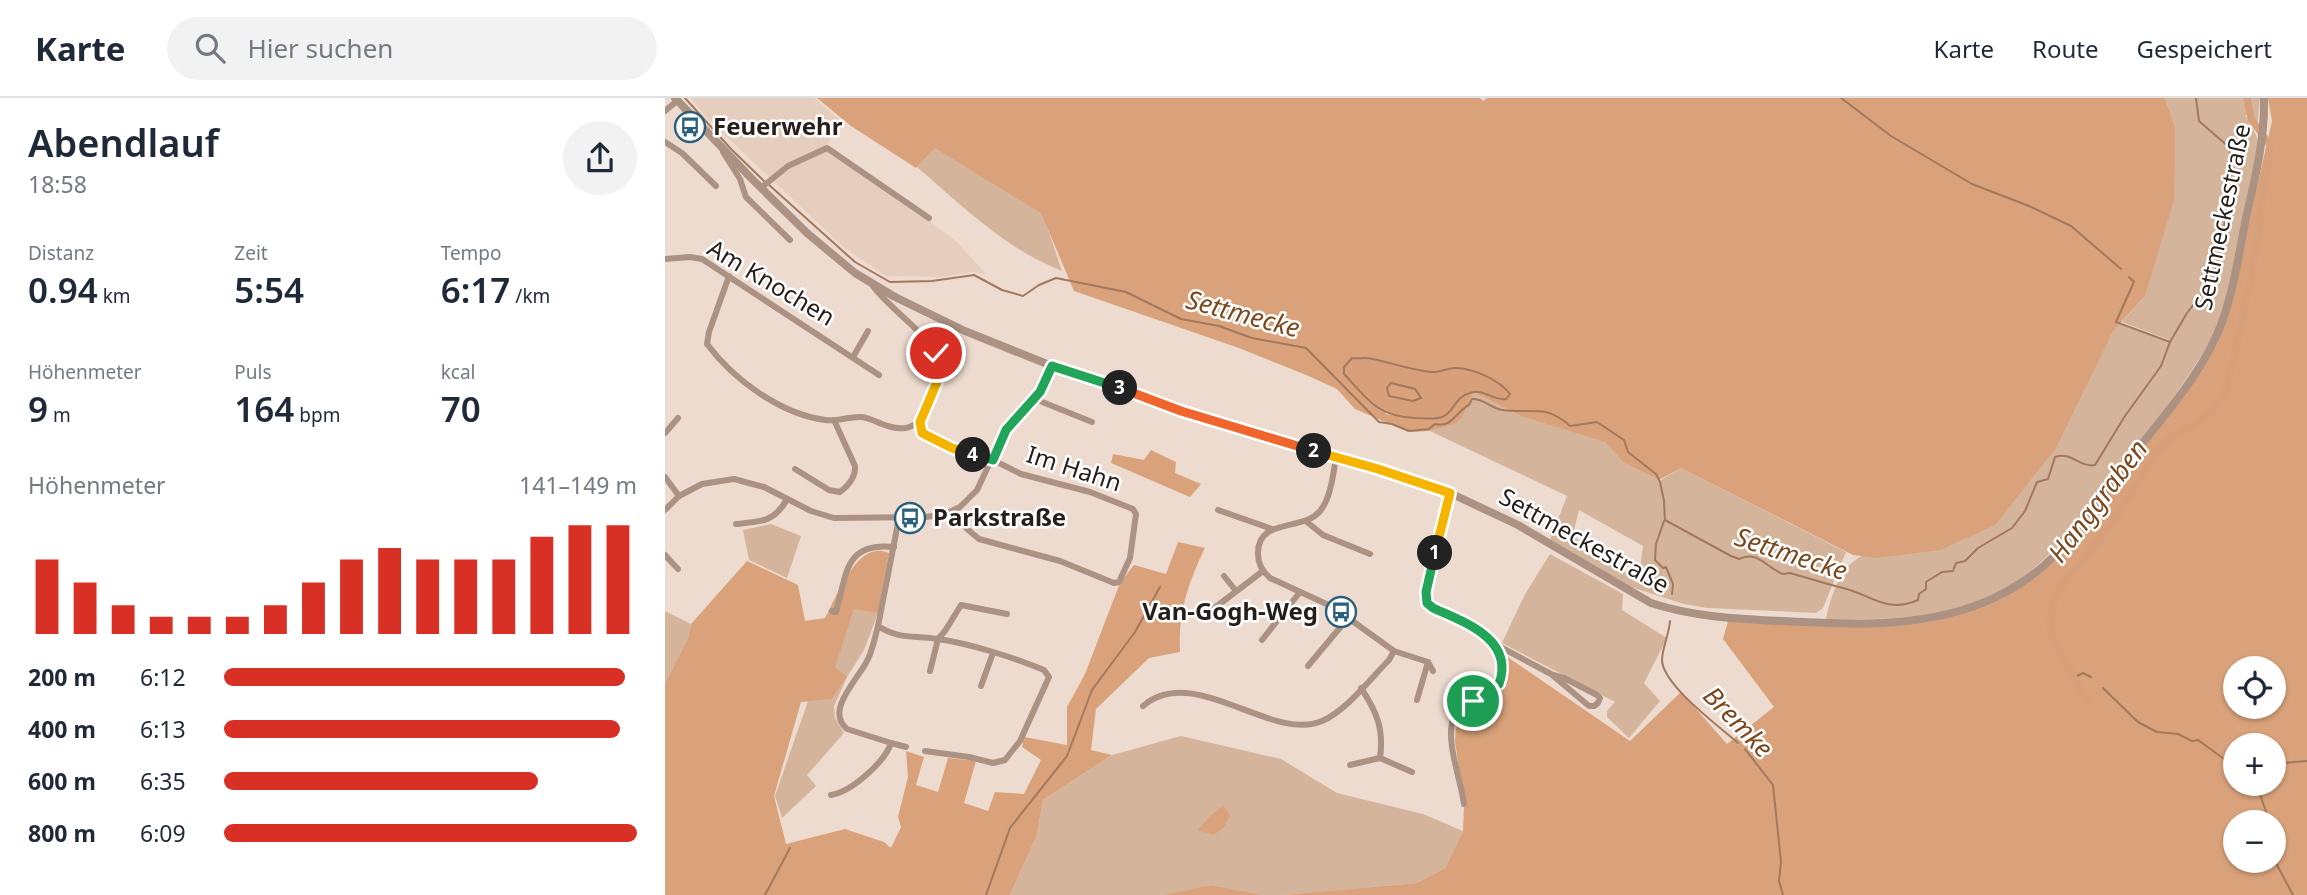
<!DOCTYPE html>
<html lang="de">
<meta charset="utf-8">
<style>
:root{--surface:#fff;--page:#f2f2f3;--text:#1f2937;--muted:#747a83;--line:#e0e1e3;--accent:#d93025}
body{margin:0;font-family:"Noto Sans",sans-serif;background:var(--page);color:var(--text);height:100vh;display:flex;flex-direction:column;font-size:26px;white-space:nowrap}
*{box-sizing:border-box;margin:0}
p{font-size:23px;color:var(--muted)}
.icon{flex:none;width:38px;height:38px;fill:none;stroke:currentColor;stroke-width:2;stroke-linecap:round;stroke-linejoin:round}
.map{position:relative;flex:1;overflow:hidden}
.drawer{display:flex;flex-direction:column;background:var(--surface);width:665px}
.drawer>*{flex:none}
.tools{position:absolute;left:1558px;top:558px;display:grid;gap:14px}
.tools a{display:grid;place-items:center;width:63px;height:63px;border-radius:50%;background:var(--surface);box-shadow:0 2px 5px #0004;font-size:35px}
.pin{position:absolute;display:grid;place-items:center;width:60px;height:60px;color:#fff;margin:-30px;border:4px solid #fff;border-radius:50%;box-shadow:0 2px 7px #0007}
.km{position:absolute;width:35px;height:35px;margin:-18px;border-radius:50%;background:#222;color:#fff;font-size:19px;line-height:35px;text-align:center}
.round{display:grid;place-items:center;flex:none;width:74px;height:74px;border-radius:37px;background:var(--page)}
.overview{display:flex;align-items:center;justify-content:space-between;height:119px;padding:0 28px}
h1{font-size:38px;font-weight:600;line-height:52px}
.stats{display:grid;grid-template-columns:repeat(3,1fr);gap:10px;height:119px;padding:7px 28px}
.stats div{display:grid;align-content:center}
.stats b{font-size:35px;font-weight:600}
.stats small{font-size:19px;font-weight:400}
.stats p{font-size:19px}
.chart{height:196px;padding:14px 28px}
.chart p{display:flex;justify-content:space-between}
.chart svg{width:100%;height:126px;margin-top:7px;stroke:var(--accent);stroke-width:6}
ul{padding:0 28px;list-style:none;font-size:23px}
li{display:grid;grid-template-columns:112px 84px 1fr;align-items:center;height:52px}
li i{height:18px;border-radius:9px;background:var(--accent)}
header{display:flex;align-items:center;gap:42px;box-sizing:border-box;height:98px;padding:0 35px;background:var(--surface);border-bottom:2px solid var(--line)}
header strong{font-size:33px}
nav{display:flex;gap:38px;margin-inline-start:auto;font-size:24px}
.search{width:490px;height:63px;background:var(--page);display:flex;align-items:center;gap:18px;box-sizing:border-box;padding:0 24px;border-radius:38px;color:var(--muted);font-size:26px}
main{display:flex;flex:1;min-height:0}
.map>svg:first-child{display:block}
</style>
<header>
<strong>Karte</strong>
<div class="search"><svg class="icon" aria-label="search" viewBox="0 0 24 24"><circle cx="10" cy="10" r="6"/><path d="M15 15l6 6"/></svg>Hier suchen</div>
<nav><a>Karte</a><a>Route</a><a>Gespeichert</a></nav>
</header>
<main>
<section class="drawer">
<div class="overview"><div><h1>Abendlauf</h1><p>18:58</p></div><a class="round"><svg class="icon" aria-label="share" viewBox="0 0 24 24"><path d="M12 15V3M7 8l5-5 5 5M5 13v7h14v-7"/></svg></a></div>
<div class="stats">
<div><p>Distanz</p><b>0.94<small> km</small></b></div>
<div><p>Zeit</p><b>5:54</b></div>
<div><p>Tempo</p><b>6:17<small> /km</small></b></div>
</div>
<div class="stats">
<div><p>Höhenmeter</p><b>9<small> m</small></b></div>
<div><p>Puls</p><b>164<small> bpm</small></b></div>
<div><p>kcal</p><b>70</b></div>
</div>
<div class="chart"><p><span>Höhenmeter</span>141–149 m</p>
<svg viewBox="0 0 160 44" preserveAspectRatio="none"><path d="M5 44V18M15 44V26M25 44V34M35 44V38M45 44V38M55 44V38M65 44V34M75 44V26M85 44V18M95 44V14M105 44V18M115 44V18M125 44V18M135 44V10M145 44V6M155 44V6"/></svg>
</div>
<ul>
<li><b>200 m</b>6:12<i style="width:97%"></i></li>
<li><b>400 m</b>6:13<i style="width:96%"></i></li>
<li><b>600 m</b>6:35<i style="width:76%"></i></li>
<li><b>800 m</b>6:09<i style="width:100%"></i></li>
</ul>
</section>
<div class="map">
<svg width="1642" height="797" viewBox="0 0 1642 797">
<rect width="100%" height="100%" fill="#eddbcf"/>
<polygon fill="#e6cebe" points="26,0 149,0 176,23 162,47 291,143 321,176 308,174 276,179 221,178 177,148 41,19"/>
<g fill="#d5b49c" fill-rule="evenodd">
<path d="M 1500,0 L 1595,0 L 1592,33 L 1584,17 L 1580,17 C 1584,25 1593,37 1593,45 C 1593,59 1588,74 1585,87 C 1577,133 1566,206 1543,246 C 1520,287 1489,325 1460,362 C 1425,409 1393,459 1342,489 C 1288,522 1222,522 1161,521 C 1166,498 1175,467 1199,457 L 1454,226 L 1503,244 L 1504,242 L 1457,224 L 1480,198 L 1510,29 Z"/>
<path d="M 270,49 L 377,114 L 397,173 C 341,151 298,109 252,69 Z"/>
<path d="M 808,294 L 858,319 L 941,344 L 959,365 L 994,382 L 994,387 L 996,382 L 1016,370 L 1181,454 L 1158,510 L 1151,515 L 1042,510 L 1019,506 L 950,484 L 885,442 L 902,398 L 765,333 L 790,326 ZM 914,412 L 978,448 L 975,470 L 984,489 L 918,449 L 908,436 Z"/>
<polygon points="106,426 136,438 122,480 84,462 78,432"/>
<polygon points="885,456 958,496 957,512 1002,540 979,585 995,603 964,640 942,619 942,613 950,604 837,545 859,498"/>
<polygon points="189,510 213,515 199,552 182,579 169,608 170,620 179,635 142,677 151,688 117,720 110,698 143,603 167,601 181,580 169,570"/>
<polygon points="0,513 26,526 23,540 0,585"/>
<polygon points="516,638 616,661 672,695 758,716 798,733 780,770 752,785 617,797 599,797 546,787 497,797 345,797 372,737 378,702 447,657"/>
</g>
<g fill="#d9a27b" fill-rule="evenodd">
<path d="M 152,0 L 815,0 L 818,3 L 822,0 L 1500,0 L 1510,29 L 1509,102 L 1480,198 L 1448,233 L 1391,350 L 1330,427 L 1275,452 L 1212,460 L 1188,457 L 1016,370 L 994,382 L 959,365 L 940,344 L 858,319 L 808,294 L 797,320 L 790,326 L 765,333 L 744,334 L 690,311 L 672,291 L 639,276 L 574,250 L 409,193 L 376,115 L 270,50 L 251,70 L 186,28 ZM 704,260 L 740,270 L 770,275 L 791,269 L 825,298 C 806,286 793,300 783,316 L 757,321 L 721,316 L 695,262 Z"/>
<path d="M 1603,0 L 1642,0 L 1642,797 L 617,797 L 752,785 L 780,770 L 798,733 L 799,706 L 790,643 L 791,622 L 834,589 L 841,558 L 965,643 L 1016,594 L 1062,646 L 1109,609 L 1058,541 L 1064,520 L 1157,525 L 1181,529 L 1214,529 L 1268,523 L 1336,501 L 1365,483 L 1401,453 L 1516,300 L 1551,247 L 1563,217 L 1607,23 ZM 1570,570 L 1608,570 L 1608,609 L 1570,609 ZM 1570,648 L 1608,648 L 1608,686 L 1570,686 ZM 1570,724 L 1608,724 L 1608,763 L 1570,763 Z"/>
<polygon points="727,285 750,291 756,300 748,303 724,298 721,290"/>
<polygon points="486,352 511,364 510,375 536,386 525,399 446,365 448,356 479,362"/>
<path d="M 513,444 L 540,450 C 523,485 513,515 515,554 L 484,560 L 431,611 L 426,652 L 447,657 L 378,702 L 372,737 L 345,797 L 0,797 L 0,585 L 23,540 L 26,526 L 82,463 L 133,487 L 140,523 L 160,520 C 170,502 188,454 212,453 C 216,452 220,454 224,455 L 213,515 L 189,511 L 170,569 L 182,579 L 167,601 L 136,604 L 109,698 L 121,746 L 180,731 L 219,744 L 226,750 L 236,729 L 233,719 L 243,679 L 241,653 L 259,659 L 251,687 L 273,694 L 283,660 L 311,663 L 299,705 L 323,713 L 330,694 L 359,696 L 376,662 L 357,649 L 359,639 L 402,647 L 402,609 L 420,576 L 455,485 L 469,467 L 501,476 Z"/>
<polygon points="558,708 565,717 559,729 549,737 533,732 545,718"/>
<polygon points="546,787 599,797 497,797"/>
</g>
<path fill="#d7a07a" stroke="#a2795d" stroke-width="2" fill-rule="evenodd" d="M 687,260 C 694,261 701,259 708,261 C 727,265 746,272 766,274 C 775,275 783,269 792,270 C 810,271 834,282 845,296 L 841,301 C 827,303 819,290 805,295 C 789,299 790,314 777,319 C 769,322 759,320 750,320 C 712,318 703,302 679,276 L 679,269 ZM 726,285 L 750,291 L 756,300 L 748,303 L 724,298 L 722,290 Z"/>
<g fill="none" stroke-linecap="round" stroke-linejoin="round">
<g stroke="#a2795d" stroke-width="2">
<polyline points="20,0 66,51 99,83"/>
<polyline points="1176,0 1226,38 1307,86 1364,108 1406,128 1456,171"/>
<path d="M 103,86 L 190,164 L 225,184 L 267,183 L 309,177 L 337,192 L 358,198 L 374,187 L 391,180 L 461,194 L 516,221 L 554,228 L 587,240 L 641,250 L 714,324 L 727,326 L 744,333 L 764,331 L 770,326 C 788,330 791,313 804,307 L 807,301 C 818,300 825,310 837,312 C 850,314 871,312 881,314 C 889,316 899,322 905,328 L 932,324 L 959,342 L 963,354 L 991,376 L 995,384 L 999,403 L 1000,422 L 1066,458 L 1074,461 C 1094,452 1101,470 1118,476 L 1125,475 C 1143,480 1161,486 1178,490 C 1207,497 1221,516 1253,502 L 1254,496 L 1261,491 L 1261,484 L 1277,474 L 1288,473 L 1291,465 L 1300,463 L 1313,450 L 1347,430 L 1360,413 L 1372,384 L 1383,381 L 1390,359 C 1406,353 1415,370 1430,367 L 1460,318 L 1496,268 L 1505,244 L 1522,215 L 1549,180 L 1558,131 L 1568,96 L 1565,50 L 1534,23 L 1531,0"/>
<polyline points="1464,179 1469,184 1451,224 1505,244"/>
<polyline points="999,423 991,446 990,462 998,470 1001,469 1008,486 1007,496"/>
<path d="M 1005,523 C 1004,536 998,548 997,561 C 996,586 1055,629 1073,645"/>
<polyline points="1408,580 1418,575 1426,579"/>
<polyline points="1438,590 1473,624 1492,634 1513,636 1527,643 1533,642 1570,669"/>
<polyline points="1080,651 1108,687 1116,764 1114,783 1118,797"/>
<polyline points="1608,666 1642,663"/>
<polyline points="1591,686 1605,724"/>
<polyline points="1608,747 1611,765 1628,797"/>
<polyline points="100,797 125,750"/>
<polyline points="321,797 345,730 402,658 427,592 470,534 495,489"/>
</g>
<polyline stroke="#d7a07a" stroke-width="7" points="1423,605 1387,539 1385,528 1389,502 1398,486 1445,428 1493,352 1510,336 1532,325 1547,314 1562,291 1589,165 1605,47 1586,21 1582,0"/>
<g stroke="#ab9282" stroke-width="6">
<polyline points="0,13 12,3"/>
<polyline points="0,44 17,55 51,88"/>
<polyline points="58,54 75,81 81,99 125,142"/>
<polyline points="96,90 123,68 162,50 264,120"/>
<polyline points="0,161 25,159 37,161 214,277"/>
<path d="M 64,178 L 44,234 L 42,246 C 68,281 115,316 160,322 C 172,324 184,318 197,319 C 204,320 210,323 217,326 C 248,338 255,325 267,298 C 272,287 278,276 274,263 C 267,238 224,211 208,188"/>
<polyline points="188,259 203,233"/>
<polyline points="370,301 427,324"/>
<polyline points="255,324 257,335 287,350 328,362 356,376 425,394 468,411 471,416 465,460 454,484 449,485 395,463 314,441 302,431 288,413"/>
<polyline points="0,335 13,320"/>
<path d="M 671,360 C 668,376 666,400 655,413 C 638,434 592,419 593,456 C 593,466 598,474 605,480 L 668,509 L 729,553 L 763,564 L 768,573"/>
<path d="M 130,371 L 164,392 L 175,394 C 184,387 191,379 190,368 L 169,322"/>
<polyline points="0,379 14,398"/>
<path d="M 785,395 L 761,500 C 768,522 821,523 833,552 C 854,603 795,592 787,625 C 782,647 796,683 799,706"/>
<polyline points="0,412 14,398 37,386 69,381 99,389 146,413 169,420 261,419 280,416 295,409 312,392 338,337 375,294 387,268"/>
<polyline points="553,412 607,431"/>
<path d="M 234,420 L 213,528 C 235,542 249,537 272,541 C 304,545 350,560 379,572 L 384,579 L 355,643 L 340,662 L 328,665 L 304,659 L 260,653"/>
<polyline points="642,424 658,437 705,456"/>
<path d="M 71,426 C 95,424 110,424 122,401"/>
<polyline points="0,457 13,471"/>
<polyline points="559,478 571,493"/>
<polyline points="548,511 598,473"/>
<path d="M 167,513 L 171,514 C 182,476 179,444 229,449"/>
<polyline points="597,542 635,494"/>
<polyline points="830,546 886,576 899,580 932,597 935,600 933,605 929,608 924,608 886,576"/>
<polyline points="643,568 683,520"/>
<polyline points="265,573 273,541 280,533 296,507 342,516"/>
<polyline points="316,588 328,555"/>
<polyline points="752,602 763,564"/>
<path d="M 478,608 C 528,564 607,645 657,623 C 681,613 705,581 724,562 L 729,553"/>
<polyline points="226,645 241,649"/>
<polyline points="715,660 747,674"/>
<path d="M 685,667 L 715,660 C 719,631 712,614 696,590"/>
<path d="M 166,697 C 186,694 220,664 226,645 L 182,631 C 159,612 194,581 203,561 C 208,551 210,539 213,528"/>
</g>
<path stroke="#ab9282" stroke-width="8" d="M 10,0 L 86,80 L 142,135 L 190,175 L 230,199 L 300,233 L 387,268 L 516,313 L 713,371 L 785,395 L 853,427 L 986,505 C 1029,519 1072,521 1117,523 C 1187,527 1265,531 1331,499 C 1351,489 1371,476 1387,460 C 1416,432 1439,396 1463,364 C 1496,320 1538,276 1557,224 C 1569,191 1574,155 1581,120 C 1590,81 1600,41 1599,0"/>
</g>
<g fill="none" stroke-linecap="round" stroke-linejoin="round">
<g stroke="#fff" stroke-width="14">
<path id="split-1" d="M 770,455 L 761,494 L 762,505 L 768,510 C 799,524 850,541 834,586 L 808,603"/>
</g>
<g stroke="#fff" stroke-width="14">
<polyline id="split-2" points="649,353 713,371 785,395 770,455"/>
</g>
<g stroke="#fff" stroke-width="14">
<polyline id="split-3" points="455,290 516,313 649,353"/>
</g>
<g stroke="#fff" stroke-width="14">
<polyline id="split-4" points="308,357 328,362 341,332 375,294 387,268 455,290"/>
</g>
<g stroke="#fff" stroke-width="14">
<polyline id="split-5" points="271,255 275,264 275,277 255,324 257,335 287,350 308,357"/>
</g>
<use href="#split-1" stroke="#22a559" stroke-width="9"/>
<use href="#split-2" stroke="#f5b400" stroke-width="9"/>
<use href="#split-3" stroke="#f0652b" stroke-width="9"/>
<use href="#split-4" stroke="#22a559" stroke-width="9"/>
<use href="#split-5" stroke="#f5b400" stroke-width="9"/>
</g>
<defs>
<g id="bus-ring" transform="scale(1.575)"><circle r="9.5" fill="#fff" stroke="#2b607c" stroke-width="1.5"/><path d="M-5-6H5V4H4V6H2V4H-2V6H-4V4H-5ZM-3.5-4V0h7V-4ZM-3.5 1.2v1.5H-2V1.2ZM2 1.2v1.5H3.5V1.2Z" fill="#2b607c"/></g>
</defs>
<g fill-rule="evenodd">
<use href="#bus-ring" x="25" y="29"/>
<use href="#bus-ring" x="245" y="420"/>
<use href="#bus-ring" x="676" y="514"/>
</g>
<g text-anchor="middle" stroke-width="5" stroke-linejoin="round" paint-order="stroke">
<g font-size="24" font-weight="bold" fill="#251e1a" stroke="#fff" text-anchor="start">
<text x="48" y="37">Feuerwehr</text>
<text x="268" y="428">Parkstraße</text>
<text x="653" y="522" text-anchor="end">Van-Gogh-Weg</text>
</g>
<g font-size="24" fill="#251e1a" stroke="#fff">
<text transform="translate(1558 119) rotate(-78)" y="8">Settmeckestraße</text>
<text transform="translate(106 185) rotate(31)" y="8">Am Knochen</text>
<text transform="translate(409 371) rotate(18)" y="8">Im Hahn</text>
<text transform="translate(919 443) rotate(29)" y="8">Settmeckestraße</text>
</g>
<g font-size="26" font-style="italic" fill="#7c481d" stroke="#fff">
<text transform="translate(578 216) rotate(15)" y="9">Settmecke</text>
<text transform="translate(1433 403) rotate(-53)" y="9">Hanggraben</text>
<text transform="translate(1126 456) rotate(18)" y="9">Settmecke</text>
<text transform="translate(1073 624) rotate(46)" y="9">Bremke</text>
</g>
</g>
</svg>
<div class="tools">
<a><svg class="icon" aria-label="locate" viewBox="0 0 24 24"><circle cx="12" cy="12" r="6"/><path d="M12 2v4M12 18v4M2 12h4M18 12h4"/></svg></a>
<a>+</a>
<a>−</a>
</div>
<div class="pin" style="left:808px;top:603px;background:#1e9e55"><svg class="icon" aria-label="arrive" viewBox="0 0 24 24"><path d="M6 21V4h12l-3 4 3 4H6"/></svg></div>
<div class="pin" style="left:271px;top:255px;background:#d93025"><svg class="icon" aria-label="check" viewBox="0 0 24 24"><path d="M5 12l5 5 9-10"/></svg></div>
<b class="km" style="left:770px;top:455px">1</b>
<b class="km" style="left:649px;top:353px">2</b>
<b class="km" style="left:455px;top:290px">3</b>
<b class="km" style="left:308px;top:357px">4</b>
</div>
</main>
